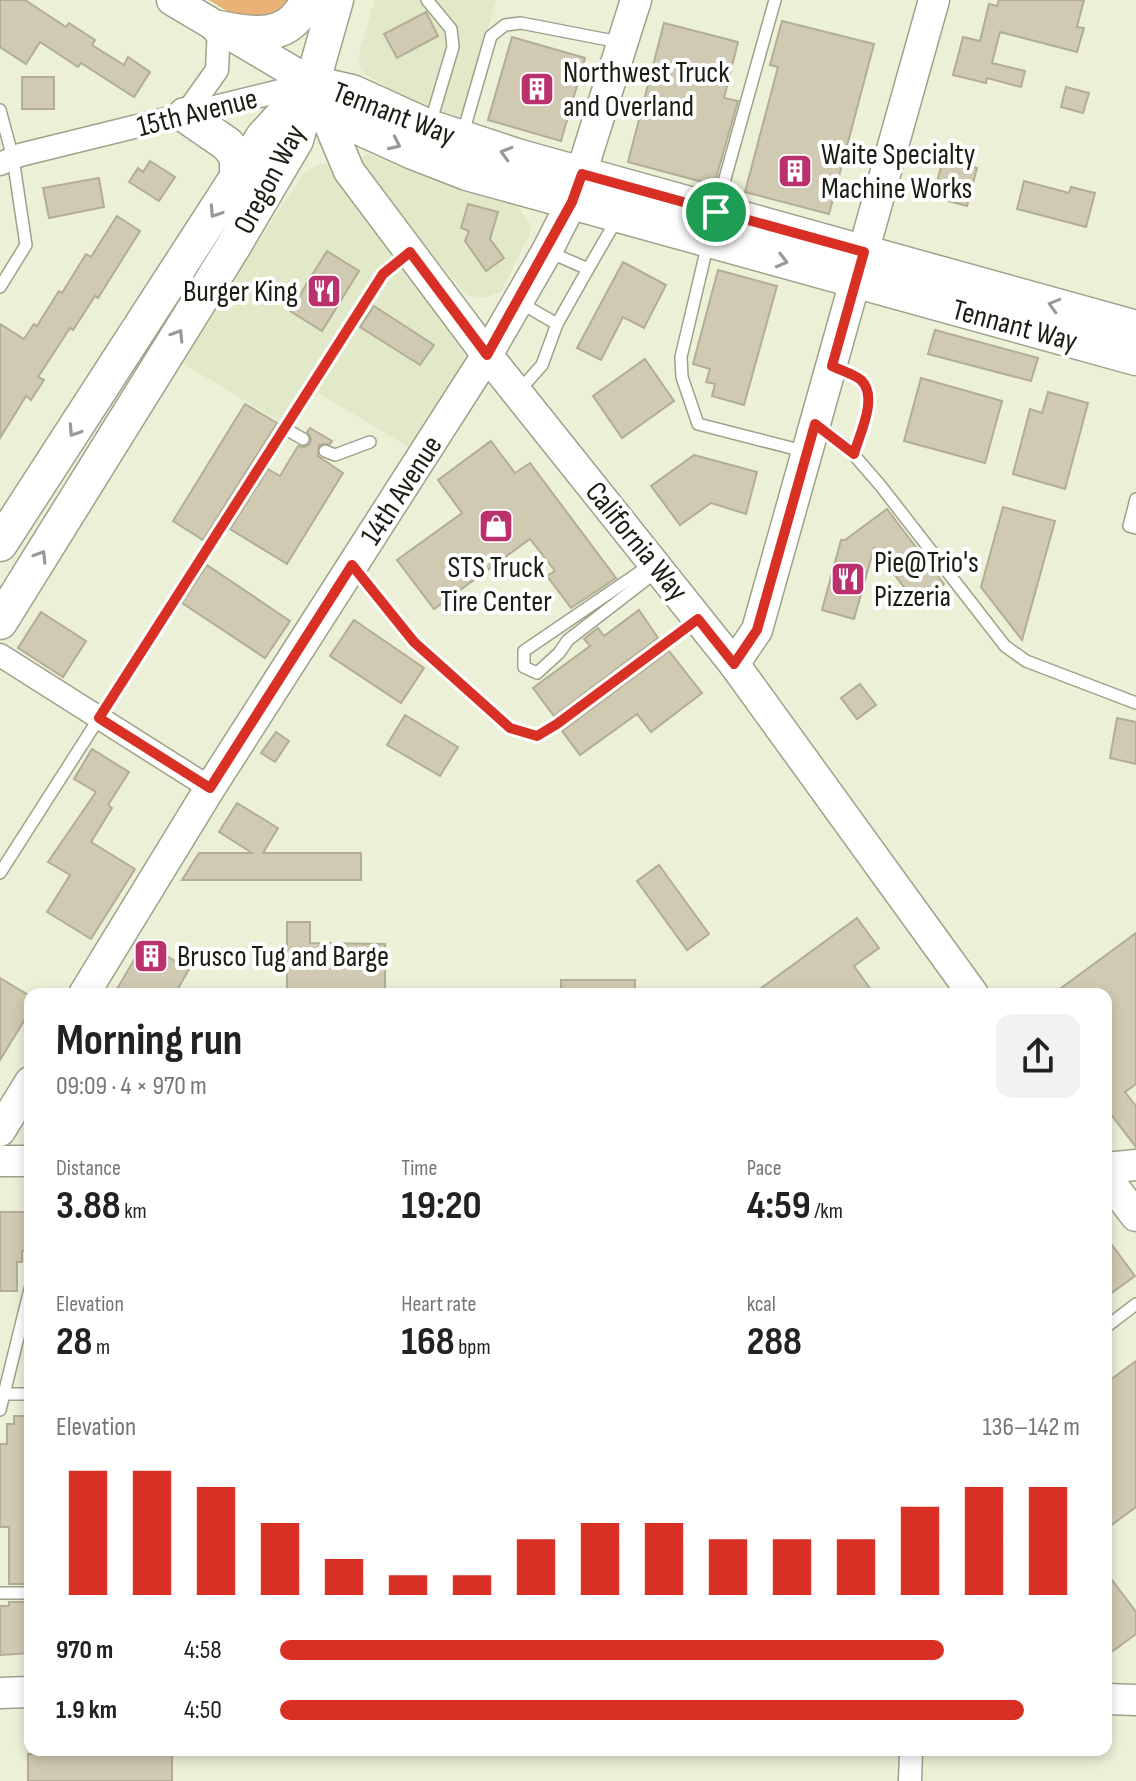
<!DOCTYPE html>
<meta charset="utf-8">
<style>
:root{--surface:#fff;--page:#f2f2f2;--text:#222;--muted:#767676;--accent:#d93025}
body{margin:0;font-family:"Sofia Sans Condensed",sans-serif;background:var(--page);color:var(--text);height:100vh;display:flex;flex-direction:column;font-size:30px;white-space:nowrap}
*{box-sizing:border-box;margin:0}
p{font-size:26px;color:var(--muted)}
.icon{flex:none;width:44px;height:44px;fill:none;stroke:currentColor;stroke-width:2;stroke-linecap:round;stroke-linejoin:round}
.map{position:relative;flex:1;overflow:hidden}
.side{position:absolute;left:24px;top:988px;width:1088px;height:768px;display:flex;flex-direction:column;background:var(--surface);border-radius:16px;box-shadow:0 4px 12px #0003}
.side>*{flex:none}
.pin{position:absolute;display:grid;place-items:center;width:68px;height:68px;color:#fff;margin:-34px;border:4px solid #fff;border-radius:50%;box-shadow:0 2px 8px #0007}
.round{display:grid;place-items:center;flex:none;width:84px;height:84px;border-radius:16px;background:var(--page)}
.summary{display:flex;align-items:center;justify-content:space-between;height:136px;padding:0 32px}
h1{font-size:44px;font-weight:700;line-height:60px}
.stats{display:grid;grid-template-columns:repeat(3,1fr);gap:12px;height:136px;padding:8px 32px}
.stats div{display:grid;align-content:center}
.stats b{font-size:40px;font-weight:700}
.stats small{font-size:22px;font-weight:400}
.stats p{font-size:22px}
.chart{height:224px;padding:16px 32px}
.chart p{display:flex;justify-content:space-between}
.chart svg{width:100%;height:144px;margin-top:8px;stroke:var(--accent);stroke-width:6}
ul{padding:0 32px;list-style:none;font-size:26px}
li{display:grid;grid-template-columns:128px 96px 1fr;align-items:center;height:60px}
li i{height:20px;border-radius:10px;background:var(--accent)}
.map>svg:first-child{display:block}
</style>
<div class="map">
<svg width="1136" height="1781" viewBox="0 0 1136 1781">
<rect width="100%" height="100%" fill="#ebf0d7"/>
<g fill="#e2e9c8">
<polygon points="375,0 496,0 460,125 414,105 362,72 358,63 360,49"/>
<polygon points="368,154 509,201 520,209 531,225 530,233 501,292 483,298 466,295 361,167 360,158"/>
<polygon points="327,164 335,167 464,354 463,367 410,448 305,385 280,422 179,361 304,173 317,165"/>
</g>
<polygon fill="#e9b377" points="209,0 299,0 291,15 246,23"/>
<g fill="#d1cab2" stroke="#b4ad95" stroke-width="2">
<polygon points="0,0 25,0 66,27 69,23 95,40 92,45 124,65 128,57 150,72 134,97 81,63 78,67 40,42 26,64 0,47"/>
<polygon points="999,0 1084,0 1077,27 1084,28 1077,52 1000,32 992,63 1025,71 1021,87 987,78 986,83 953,75 963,37 980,41 989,4 997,6"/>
<polygon points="426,12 438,36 397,58 384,34"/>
<polygon points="782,21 874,44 829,214 745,192 778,67 770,65"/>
<polygon points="664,23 738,42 724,98 738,101 714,185 628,162"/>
<polygon points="512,37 585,58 561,141 488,120"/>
<rect x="22" y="77" width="32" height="32"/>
<polygon points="1066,87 1089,93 1083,113 1061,107"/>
<polygon points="943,159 977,168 967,206 933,197"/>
<polygon points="150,161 175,177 159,201 129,182 138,168 143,172"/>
<polygon points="99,178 104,207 49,218 43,188"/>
<polygon points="1024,181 1069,193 1071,187 1095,193 1086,227 1017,209"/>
<polygon points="468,204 498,212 490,239 504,258 486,271 465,241 469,231 461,228"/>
<polygon points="117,216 140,231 98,298 95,296 73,330 70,328 38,377 44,380 31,400 26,396 0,438 0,324 24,339 34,324 37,326 59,291 62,293 86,254 91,257"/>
<polygon points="327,251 359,271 322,331 290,311"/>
<polygon points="623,262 666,285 644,328 623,317 601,360 577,348"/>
<polygon points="718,270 777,286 744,405 712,396 715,384 706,382 710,369 693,364"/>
<polygon points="374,306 434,345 420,365 360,327"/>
<polygon points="935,330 1038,358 1031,381 928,354"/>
<polygon points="645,359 674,401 622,438 593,396"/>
<polygon points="921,378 1002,401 985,463 904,441"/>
<polygon points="1048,392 1088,403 1065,489 1013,474 1030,409 1042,413"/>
<polygon points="245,404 277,423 203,540 173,521"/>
<polygon points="310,428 332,441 330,444 319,445 318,456 343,473 287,564 230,529 268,469 280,476 298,446 304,447 310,444 311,438 307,432"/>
<polygon points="491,441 515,473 530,463 616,578 571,608 547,576 555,571 530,539 434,609 397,560 462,513 438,480"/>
<polygon points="694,455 757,472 746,514 711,503 680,525 651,486"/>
<polygon points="1003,507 1055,521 1022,640 981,587"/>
<polygon points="887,509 944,584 917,604 874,548 854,619 822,610 841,540 845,540"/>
<polygon points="207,565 290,621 265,658 182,603"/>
<polygon points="639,610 658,638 554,716 533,688 590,646 584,639 598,628 604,636"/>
<polygon points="41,612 86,641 63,677 18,648"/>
<polygon points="354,620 424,668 401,703 330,656"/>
<polygon points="669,651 702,693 651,732 637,714 580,755 562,731"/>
<polygon points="860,684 876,705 857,719 841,698"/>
<polygon points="405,715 458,747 440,776 387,745"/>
<polygon points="1117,718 1136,722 1136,764 1110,758"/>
<polygon points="276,732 289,741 275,762 261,753"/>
<polygon points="92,749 129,772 108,805 112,808 91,842 135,869 91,939 47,912 70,875 48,862 96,792 74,779"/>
<polygon points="237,803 278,828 263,853 361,853 361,880 182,880 199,853 252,853 219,832"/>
<polygon points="659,865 709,934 687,950 637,881"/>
<polygon points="857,918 879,948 854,966 874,994 753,994"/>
<polygon points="287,922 310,922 310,943 385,944 385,994 287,994"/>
<polygon points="1136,933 1136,1084 1125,1092 1136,1106 1136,1147 1106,1108 1106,994 1053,994"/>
<polygon points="144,943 189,969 175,994 114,994"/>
<polygon points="0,978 30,996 30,1011 0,1060"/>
<rect x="561" y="980" width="74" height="14"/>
<polygon points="0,1212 30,1212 26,1251 22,1251 22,1262 17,1262 17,1291 0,1291"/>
<polygon points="1106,1237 1135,1276 1106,1297"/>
<polygon points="1136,1361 1136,1507 1106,1529 1106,1383"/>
<polygon points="14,1416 30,1416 30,1498 25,1498 25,1538 30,1538 30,1584 9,1584 9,1527 0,1527 0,1444 7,1444 7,1424 14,1424"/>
<polygon points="1106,1572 1136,1612 1136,1634 1106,1656"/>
<polygon points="9,1602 30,1602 30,1653 0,1655 0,1606 9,1606"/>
<polygon points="28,1754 172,1755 172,1781 28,1781"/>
</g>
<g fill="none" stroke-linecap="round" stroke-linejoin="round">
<g stroke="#9ea28b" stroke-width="14">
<g id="lane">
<polyline points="427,0 451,29 453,47 430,124"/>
<polyline points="0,110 13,158 26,245 0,287"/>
<polyline points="463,133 491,36 505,25 521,23 619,42"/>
<polyline points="717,207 775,0"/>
<polyline points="708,243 681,357 682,377 698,424 807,452"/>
<polyline points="547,251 588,269 617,219"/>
<polyline points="519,302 557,324 588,269"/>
<path d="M 832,366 C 841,370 854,374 861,381 C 879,398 859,435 854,454"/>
<polyline points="518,392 542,365 557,324"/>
<polyline points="816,425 847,447 880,485 1005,646 1026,661 1136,703"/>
<polyline points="284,428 303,439"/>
<polyline points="325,451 335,455 370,442"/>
<polyline points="1136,499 1129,526 1136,528"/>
<polyline points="653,563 524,651 524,667 537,673 559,653 568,640 656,572"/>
<polyline points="353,566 414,642 510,728 537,736 557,724 695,621"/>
<polyline points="0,873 383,274 409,252"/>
<polyline points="1106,1327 1136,1304"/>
<polyline points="4,1394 30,1394"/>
<polyline points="0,1410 30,1289"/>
<polyline points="0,1593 30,1593"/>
</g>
</g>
<g stroke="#9ea28b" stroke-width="25">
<g id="street">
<polyline points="185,115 217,70 219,28"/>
<polyline points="0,164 20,155 308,84"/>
<polyline points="0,655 210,788"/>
<polyline points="910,1781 911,1750"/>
</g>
</g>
<g stroke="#9ea28b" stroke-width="33">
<g id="secondary">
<polyline points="172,0 312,83 349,171 487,355 734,664 973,994"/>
<polyline points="734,664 757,630 934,0"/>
<polyline points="84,994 210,788 487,355 547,251 572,202 636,0"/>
<polyline points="0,1131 30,1082"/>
<polyline points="0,1161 30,1161"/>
<polyline points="1106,1168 1136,1165"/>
<polyline points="1106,1177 1136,1216"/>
<polyline points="0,1693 30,1692"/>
<polyline points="1106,1699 1136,1700"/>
</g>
</g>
<g stroke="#9ea28b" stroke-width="37">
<g id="primary">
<path d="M 219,28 C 243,33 275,39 294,20 C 300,14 305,6 310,0"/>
<polyline points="312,83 338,118 413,152 467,173 1136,358"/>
<polyline points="312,83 352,92 429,127 520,157 1136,328"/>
<polyline points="185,115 227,144 237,156 237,177"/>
<polyline points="0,544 263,137 306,90"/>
<polyline points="0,622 233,247 296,140 336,0"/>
</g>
</g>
<use href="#lane" stroke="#fff" stroke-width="11"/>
<use href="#street" stroke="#fff" stroke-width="22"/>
<use href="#secondary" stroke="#fff" stroke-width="30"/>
<use href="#primary" stroke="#fff" stroke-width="34"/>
</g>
<defs><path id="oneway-chevron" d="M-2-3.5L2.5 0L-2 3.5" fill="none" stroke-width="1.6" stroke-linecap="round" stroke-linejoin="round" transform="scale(2)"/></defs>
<g stroke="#999995">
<use href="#oneway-chevron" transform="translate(395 144) rotate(25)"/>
<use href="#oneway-chevron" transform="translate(506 153) rotate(-163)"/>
<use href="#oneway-chevron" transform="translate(215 212) rotate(123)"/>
<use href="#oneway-chevron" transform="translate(782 261) rotate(15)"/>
<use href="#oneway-chevron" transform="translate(1054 305) rotate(-164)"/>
<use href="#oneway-chevron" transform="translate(178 335) rotate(-58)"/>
<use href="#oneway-chevron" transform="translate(74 431) rotate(123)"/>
<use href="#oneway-chevron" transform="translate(41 556) rotate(-58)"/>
</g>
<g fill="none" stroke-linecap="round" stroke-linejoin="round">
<g stroke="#fff" stroke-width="16">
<path id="route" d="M 582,174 L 864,252 L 832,366 C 840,370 854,374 861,380 C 879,397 859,435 854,454 L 815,424 L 757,630 L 734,664 L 698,619 L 557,724 L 537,736 L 510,728 L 414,642 L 352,565 L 210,788 L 99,718 L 383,274 L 410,252 L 487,355 L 572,202 Z"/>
</g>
<use href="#route" stroke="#d93025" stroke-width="10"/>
</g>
<defs>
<g id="building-square" transform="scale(1.8)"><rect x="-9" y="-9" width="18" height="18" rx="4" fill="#bb316e" stroke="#fff"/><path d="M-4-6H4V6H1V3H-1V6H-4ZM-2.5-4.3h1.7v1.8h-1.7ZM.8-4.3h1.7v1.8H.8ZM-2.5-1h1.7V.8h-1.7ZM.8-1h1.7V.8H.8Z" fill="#fff"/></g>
<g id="restaurant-square" transform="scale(1.8)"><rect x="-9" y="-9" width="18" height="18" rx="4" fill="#bb316e" stroke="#fff"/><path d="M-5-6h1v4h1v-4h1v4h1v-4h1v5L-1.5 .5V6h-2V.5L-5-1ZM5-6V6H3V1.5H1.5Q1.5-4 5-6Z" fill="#fff"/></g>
<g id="shop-square" transform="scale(1.8)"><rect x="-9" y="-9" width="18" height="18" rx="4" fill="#bb316e" stroke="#fff"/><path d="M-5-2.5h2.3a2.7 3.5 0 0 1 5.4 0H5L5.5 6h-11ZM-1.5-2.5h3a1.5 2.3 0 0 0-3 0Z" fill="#fff"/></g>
</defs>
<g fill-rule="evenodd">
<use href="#building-square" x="537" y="89"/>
<use href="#building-square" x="795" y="171"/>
<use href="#restaurant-square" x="324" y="291"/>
<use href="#shop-square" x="496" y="526"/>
<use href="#restaurant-square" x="848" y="579"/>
<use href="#building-square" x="151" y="956"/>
</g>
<g text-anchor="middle" stroke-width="8" stroke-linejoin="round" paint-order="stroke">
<g font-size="30" fill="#1c1d14" stroke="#fff" text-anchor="start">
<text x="563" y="82">Northwest Truck<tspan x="563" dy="34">and Overland</tspan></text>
<text x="821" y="164">Waite Specialty<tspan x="821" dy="34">Machine Works</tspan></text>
<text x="298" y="301" text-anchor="end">Burger King</text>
<text x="874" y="572">Pie@Trio's<tspan x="874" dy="34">Pizzeria</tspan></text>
<text x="496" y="577" text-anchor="middle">STS Truck<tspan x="496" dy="34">Tire Center</tspan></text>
<text x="177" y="966">Brusco Tug and Barge</text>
</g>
<g font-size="30" fill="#1c1d14" stroke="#fff">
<text transform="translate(197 112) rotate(-14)" y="10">15th Avenue</text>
<text transform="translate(394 113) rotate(21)" y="10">Tennant Way</text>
<text transform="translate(269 179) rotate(-62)" y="10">Oregon Way</text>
<text transform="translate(1015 325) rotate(15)" y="10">Tennant Way</text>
<text transform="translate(401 490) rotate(-57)" y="10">14th Avenue</text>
<text transform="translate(637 541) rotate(51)" y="10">California Way</text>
</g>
</g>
</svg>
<div class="pin" style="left:716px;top:212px;background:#1e9e55"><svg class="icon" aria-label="arrive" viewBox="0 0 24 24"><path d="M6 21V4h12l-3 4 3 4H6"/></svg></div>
<section class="side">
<div class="summary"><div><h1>Morning run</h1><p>09:09 · 4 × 970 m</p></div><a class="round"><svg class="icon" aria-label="share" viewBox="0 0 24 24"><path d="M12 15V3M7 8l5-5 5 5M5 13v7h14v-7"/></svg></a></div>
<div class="stats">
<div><p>Distance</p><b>3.88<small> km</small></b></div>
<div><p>Time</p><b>19:20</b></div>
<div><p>Pace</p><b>4:59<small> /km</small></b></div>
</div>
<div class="stats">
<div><p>Elevation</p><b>28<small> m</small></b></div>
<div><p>Heart rate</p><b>168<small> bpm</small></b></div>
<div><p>kcal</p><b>288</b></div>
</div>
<div class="chart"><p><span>Elevation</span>136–142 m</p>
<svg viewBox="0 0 160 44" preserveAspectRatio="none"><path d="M5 44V6M15 44V6M25 44V11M35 44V22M45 44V33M55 44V38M65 44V38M75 44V27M85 44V22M95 44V22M105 44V27M115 44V27M125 44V27M135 44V17M145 44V11M155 44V11"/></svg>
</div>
<ul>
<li><b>970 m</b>4:58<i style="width:83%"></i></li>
<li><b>1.9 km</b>4:50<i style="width:93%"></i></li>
</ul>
</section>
</div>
